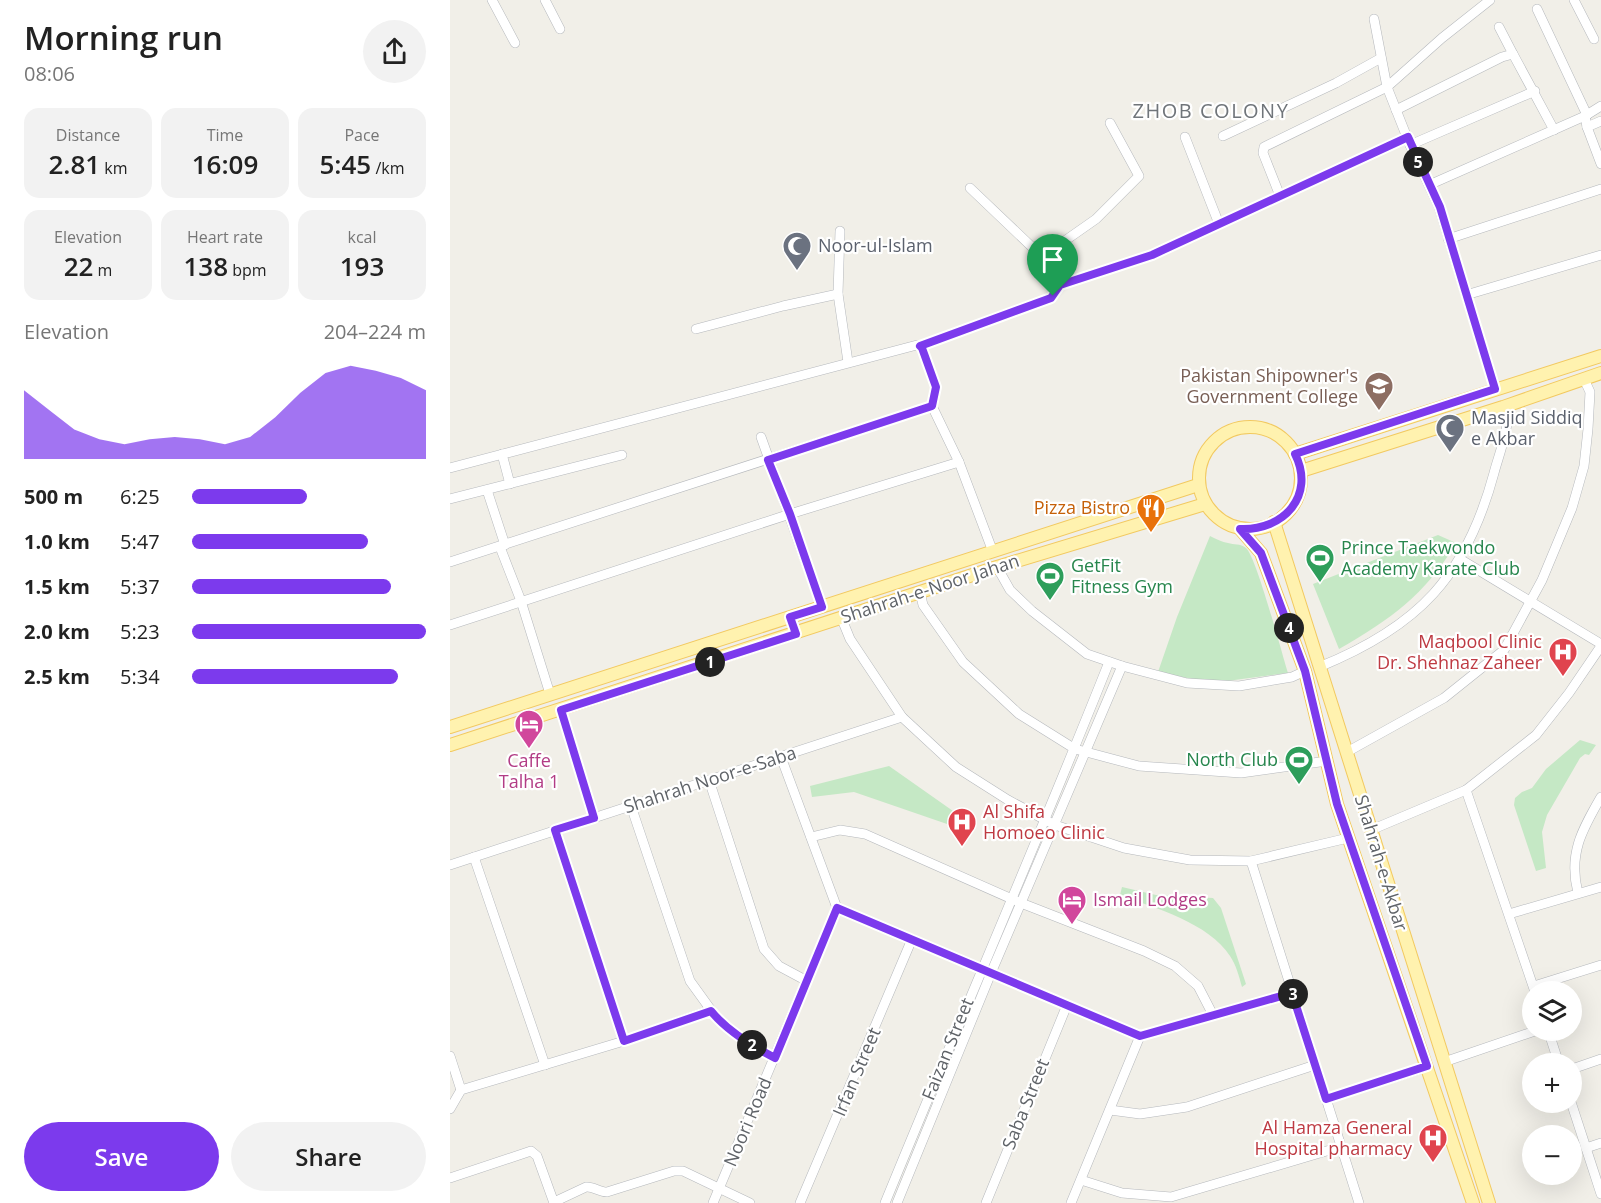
<!DOCTYPE html>
<meta charset="utf-8">
<style>
:root{--surface:#fff;--page:#f2f2f2;--text:#222;--muted:#767676;--accent:#7c3aed}
body{margin:0;font-family:"Open Sans",sans-serif;background:var(--page);color:var(--text);height:100vh;display:flex;flex-direction:column;font-size:22px;white-space:nowrap}
*{box-sizing:border-box;margin:0}
p{font-size:20px;color:var(--muted)}
.icon{flex:none;width:33px;height:33px;fill:none;stroke:currentColor;stroke-width:2;stroke-linecap:round;stroke-linejoin:round}
.map{position:relative;flex:1;overflow:hidden}
.details{display:flex;flex-direction:column;background:var(--surface);width:450px}
.details>*{flex:none}
.fabs{position:absolute;left:1072px;top:981px;display:grid;gap:12px}
.fabs a{display:grid;place-items:center;width:60px;height:60px;border-radius:50%;background:var(--surface);box-shadow:0 6px 24px #0002;font-size:30px}
.pin{position:absolute;display:grid;place-items:center;width:51px;height:51px;color:#fff;margin:-62px -26px;border-radius:50% 50% 50% 0;rotate:-45deg;box-shadow:0 0 6px #0007}
.pin .icon{rotate:45deg}
.km{position:absolute;width:30px;height:30px;margin:-15px;border-radius:50%;background:#222;color:#fff;font-size:16px;line-height:30px;text-align:center}
.round{display:grid;place-items:center;flex:none;width:63px;height:63px;border-radius:32px;background:var(--page)}
.overview{display:flex;align-items:center;justify-content:space-between;height:102px;padding:0 24px}
h1{font-size:33px;font-weight:600;line-height:45px}
.stats{display:grid;grid-template-columns:repeat(3,1fr);gap:9px;height:102px;padding:6px 24px}
.stats div{display:grid;align-content:center;border-radius:15px;background:var(--page);text-align:center}
.stats b{font-size:26px;font-weight:600}
.stats small{font-size:16px;font-weight:400}
.stats p{font-size:16px}
.chart{height:168px;padding:12px 24px}
.chart p{display:flex;justify-content:space-between}
.chart svg{width:100%;height:108px;margin-top:6px;fill:var(--accent);opacity:.7}
.button{display:flex;gap:12px;margin-top:auto;padding:12px 24px}
.button a{flex:1;height:69px;border-radius:36px;background:var(--accent);color:#fff;font-size:24px;font-weight:600;line-height:69px;text-align:center}
.button a+a{background:var(--page);color:var(--text)}
ul{padding:0 24px;list-style:none;font-size:20px}
li{display:grid;grid-template-columns:96px 72px 1fr;align-items:center;height:45px}
li i{height:15px;border-radius:8px;background:var(--accent)}
main{display:flex;flex:1;min-height:0}
.map>svg:first-child{display:block}
</style>
<main>
<section class="details">
<div class="overview"><div><h1>Morning run</h1><p>08:06</p></div><a class="round"><svg class="icon" aria-label="share" viewBox="0 0 24 24"><path d="M12 15V3M7 8l5-5 5 5M5 13v7h14v-7"/></svg></a></div>
<div class="stats">
<div><p>Distance</p><b>2.81<small> km</small></b></div>
<div><p>Time</p><b>16:09</b></div>
<div><p>Pace</p><b>5:45<small> /km</small></b></div>
</div>
<div class="stats">
<div><p>Elevation</p><b>22<small> m</small></b></div>
<div><p>Heart rate</p><b>138<small> bpm</small></b></div>
<div><p>kcal</p><b>193</b></div>
</div>
<div class="chart"><p><span>Elevation</span>204–224 m</p>
<svg viewBox="0 0 160 44" preserveAspectRatio="none"><path d="M0 44V16L10 24L20 32L30 36L40 38L50 36L60 35L70 36L80 38L90 35L100 27L110 17L120 9L130 6L140 8L150 11L160 16V44z"/></svg>
</div>
<ul>
<li><b>500 m</b>6:25<i style="width:49%"></i></li>
<li><b>1.0 km</b>5:47<i style="width:75%"></i></li>
<li><b>1.5 km</b>5:37<i style="width:85%"></i></li>
<li><b>2.0 km</b>5:23<i style="width:100%"></i></li>
<li><b>2.5 km</b>5:34<i style="width:88%"></i></li>
</ul>
<div class="button"><a>Save</a><a>Share</a></div>
</section>
<div class="map">
<svg width="1151" height="1203" viewBox="0 0 1151 1203">
<rect width="100%" height="100%" fill="#f1efe8"/>
<g fill="#c5e8c5">
<path d="M 988,535 L 1006,543 C 975,595 941,619 889,649 L 863,584 Z"/>
<path d="M 760,536 C 766,539 772,542 778,543 C 784,545 790,543 796,548 C 806,556 832,654 838,673 L 777,681 L 742,679 L 708,672 L 727,617 Z"/>
<polygon points="1130,740 1146,745 1139,755 1135,754 1130,758 1097,815 1092,832 1096,868 1086,871 1064,805 1065,798 1072,792 1082,788 1096,769"/>
<polygon points="439,766 503,811 497,824 404,792 362,797 360,786"/>
<path d="M 672,887 L 706,895 L 763,898 L 771,908 L 796,984 L 792,987 C 789,976 786,965 780,956 C 759,923 705,908 670,895 Z"/>
</g>
<g fill="none" stroke-linecap="round" stroke-linejoin="round">
<g stroke="#b5b8bc" stroke-width="10">
<g id="minor">
<polyline points="42,0 65,43"/>
<polyline points="95,0 110,29"/>
<polyline points="1124,0 1144,39"/>
<polyline points="1087,9 1137,115"/>
<polyline points="924,19 937,87 960,145 989,207 1045,389"/>
<polyline points="1049,27 1063,54"/>
<polyline points="946,110 1052,57 1063,54 1104,130"/>
<polyline points="1135,116 1137,127 1151,164"/>
<polyline points="1137,127 1151,121"/>
<polyline points="773,136 886,83 931,58"/>
<polyline points="735,137 769,224"/>
<polyline points="960,145 1085,91"/>
<polyline points="979,185 1135,116 1151,106"/>
<polyline points="830,196 813,153 814,147 937,87 992,38 1040,0"/>
<polyline points="390,231 388,294 398,362"/>
<polyline points="998,239 1151,189"/>
<polyline points="604,268 606,247 646,219 689,176 660,123"/>
<polyline points="610,285 702,255 958,137"/>
<polyline points="1016,295 1151,255"/>
<polyline points="246,329 333,306 388,294"/>
<path d="M 470,346 L 601,298 C 611,288 614,279 604,268 L 520,188"/>
<polyline points="311,437 372,607"/>
<polyline points="52,454 60,484"/>
<polyline points="0,468 467,345 472,348 486,387 482,406 509,462 543,552"/>
<polyline points="37,490 55,545"/>
<polyline points="0,499 172,455"/>
<polyline points="50,547 71,601 100,694"/>
<polyline points="1010,559 1151,644"/>
<polyline points="0,562 482,406"/>
<polyline points="547,567 560,590 582,611 637,654 672,666 737,683 789,686 842,677 855,671"/>
<polyline points="470,592 473,605 513,662 569,714 625,749 689,766 791,773 877,761"/>
<polyline points="391,617 400,639 452,717 506,767 558,800 605,825 674,848 740,860 801,861 898,838"/>
<polyline points="0,625 340,514 509,462"/>
<path d="M 869,667 C 968,627 1016,577 1044,473 C 1047,461 1058,431 1057,420 C 1056,416 1054,411 1053,407"/>
<polyline points="111,709 144,818"/>
<polyline points="897,752 994,698 1054,650 1092,580 1122,508 1134,466 1138,429 1140,392 1134,379"/>
<polyline points="331,757 387,908 690,1036 842,993"/>
<polyline points="259,780 314,949 329,966 357,981"/>
<polyline points="1016,790 1085,992"/>
<polyline points="181,806 240,981 266,1017 289,1036 325,1058"/>
<polyline points="105,830 174,1041"/>
<polyline points="921,830 1016,790 1086,735 1119,693 1151,646"/>
<polyline points="361,837 390,830 415,834 571,903 694,951 725,966 748,986 763,1015"/>
<polyline points="24,857 95,1065"/>
<polyline points="801,861 909,1203"/>
<polyline points="0,865 452,717"/>
<path d="M 1128,893 C 1118,854 1132,830 1151,797"/>
<polyline points="1059,914 1151,887"/>
<polyline points="1084,986 1151,965"/>
<polyline points="1098,1030 1109,1064"/>
<polyline points="0,1056 11,1090"/>
<polyline points="994,1062 1088,1030"/>
<polyline points="1122,1069 1151,1059"/>
<polyline points="875,1099 977,1067"/>
<polyline points="1121,1102 1151,1194"/>
<polyline points="0,1109 11,1090 174,1041 261,1010"/>
<polyline points="660,1110 690,1114 737,1107 865,1065"/>
<polyline points="1136,1148 1151,1143"/>
<polyline points="0,1178 81,1151 87,1156 104,1203"/>
<polyline points="631,1180 672,1193 721,1197 890,1147"/>
<path d="M 104,1202 L 136,1187 C 143,1186 149,1192 157,1192 L 224,1171 L 233,1171 L 300,1203"/>
<polyline points="263,1203 387,908"/>
<polyline points="350,1203 462,939"/>
<path d="M 435,1203 C 509,1022 587,843 659,662"/>
<polyline points="447,1203 541,973 672,666"/>
<polyline points="536,1203 617,1005"/>
<polyline points="621,1203 690,1036"/>
</g>
</g>
<g stroke="#f2c960" stroke-width="14">
<g id="major">
<circle cx="800" cy="478" r="51"/>
<polyline points="845,454 1151,356"/>
<polyline points="851,471 1053,407 1151,373"/>
<polyline points="824,522 1039,1203"/>
<polyline points="790,529 811,553 855,671 887,804 1023,1203"/>
<polyline points="0,727 748,485"/>
<polyline points="0,745 547,567 755,504"/>
</g>
</g>
<use href="#minor" stroke="#fff" stroke-width="9"/>
<use href="#major" stroke="#fff2af" stroke-width="12"/>
</g>
<g fill="none" stroke-linecap="round" stroke-linejoin="round">
<g stroke="#fff" stroke-width="12">
<path id="route" d="M 958,137 L 990,207 L 1045,389 L 845,454 C 866,496 833,531 790,529 L 811,553 L 855,671 L 887,804 L 977,1066 L 876,1099 L 842,993 L 690,1036 L 387,908 L 325,1058 C 302,1046 277,1031 261,1011 L 174,1041 L 105,830 L 144,818 L 111,710 L 346,634 L 340,617 L 372,607 L 340,514 L 318,460 L 482,406 L 486,387 L 472,348 L 470,346 L 601,298 L 610,285 L 702,255 Z"/>
</g>
<use href="#route" stroke="#7c3aed" stroke-width="8"/>
</g>
<defs>
<g id="mosque-pin" transform="scale(1.5)"><path d="M0 17L-7.5 6A9.5 9.5 0 1 1 7.5 6Z" fill="#6b7280" stroke="#fff"/><path d="M3.5-4.9A6 6 0 1 0 3.5 4.9A5 5 0 1 1 3.5-4.9Z" fill="#fff"/></g>
<g id="university-pin" transform="scale(1.5)"><path d="M0 17L-7.5 6A9.5 9.5 0 1 1 7.5 6Z" fill="#8d6e63" stroke="#fff"/><path d="M0-5L7-2L0 1L-7-2ZM-4 1L0 2.5L4 1V4Q0 6-4 4Z" fill="#fff"/></g>
<g id="restaurant-pin" transform="scale(1.5)"><path d="M0 17L-7.5 6A9.5 9.5 0 1 1 7.5 6Z" fill="#e8710a" stroke="#fff"/><path d="M-5-6h1v4h1v-4h1v4h1v-4h1v5L-1.5 .5V6h-2V.5L-5-1ZM5-6V6H3V1.5H1.5Q1.5-4 5-6Z" fill="#fff"/></g>
<g id="stadium-pin" transform="scale(1.5)"><path d="M0 17L-7.5 6A9.5 9.5 0 1 1 7.5 6Z" fill="#2e9e5b" stroke="#fff"/><path d="M0-5a6.5 5 0 1 0 0 10a6.5 5 0 1 0 0-10ZM-3.5-1.8h7v3.6h-7Z" fill="#fff"/></g>
<g id="hospital-pin" transform="scale(1.5)"><path d="M0 17L-7.5 6A9.5 9.5 0 1 1 7.5 6Z" fill="#e0444e" stroke="#fff"/><path d="M-5-5h3v3.5h4V-5h3V5h-3V1.5h-4V5h-3Z" fill="#fff"/></g>
<g id="hotel-pin" transform="scale(1.5)"><path d="M0 17L-7.5 6A9.5 9.5 0 1 1 7.5 6Z" fill="#d1479c" stroke="#fff"/><path d="M-6-4.5h1.5V1H6V5H4.5V3h-9V5H-6ZM-4 0a1.8 1.8 0 1 1 3.6 0ZM.5 0V-2.5h3Q6-2.5 6 0Z" fill="#fff"/></g>
</defs>
<g fill-rule="evenodd">
<use href="#mosque-pin" x="347" y="246"/>
<use href="#university-pin" x="929" y="386"/>
<use href="#mosque-pin" x="1000" y="428"/>
<use href="#restaurant-pin" x="701" y="508"/>
<use href="#stadium-pin" x="870" y="558"/>
<use href="#stadium-pin" x="600" y="576"/>
<use href="#hospital-pin" x="1113" y="652"/>
<use href="#hotel-pin" x="79" y="724"/>
<use href="#stadium-pin" x="849" y="760"/>
<use href="#hospital-pin" x="512" y="822"/>
<use href="#hotel-pin" x="622" y="900"/>
<use href="#hospital-pin" x="983" y="1138"/>
</g>
<g text-anchor="middle" stroke-width="4.5" stroke-linejoin="round" paint-order="stroke">
<g font-size="18" fill="#5b616d" stroke="#fff" text-anchor="start">
<text x="368" y="252">Noor-ul-Islam</text>
<text x="1021" y="424">Masjid Siddiq<tspan x="1021" dy="21">e Akbar</tspan></text>
</g>
<g font-size="18" fill="#785e54" stroke="#fff" text-anchor="end">
<text x="908" y="382">Pakistan Shipowner's<tspan x="908" dy="21">Government College</tspan></text>
</g>
<g font-size="18" fill="#c56008" stroke="#fff" text-anchor="end">
<text x="680" y="514">Pizza Bistro</text>
</g>
<g font-size="18" fill="#27864d" stroke="#fff" text-anchor="start">
<text x="891" y="554">Prince Taekwondo<tspan x="891" dy="21">Academy Karate Club</tspan></text>
<text x="621" y="572">GetFit<tspan x="621" dy="21">Fitness Gym</tspan></text>
<text x="828" y="766" text-anchor="end">North Club</text>
</g>
<g font-size="18" fill="#5f6368" stroke="#fff">
<text transform="translate(480 589) rotate(-18)" y="6">Shahrah-e-Noor Jahan</text>
<text transform="translate(260 780) rotate(-18)" y="6">Shahrah Noor-e-Saba</text>
<text transform="translate(931 863) rotate(73)" y="6">Shahrah-e-Akbar</text>
<text transform="translate(498 1049) rotate(-68)" y="6">Faizan Street</text>
<text transform="translate(407 1072) rotate(-67)" y="6">Irfan Street</text>
<text transform="translate(576 1104) rotate(-68)" y="6">Saba Street</text>
<text transform="translate(298 1122) rotate(-67)" y="6">Noori Road</text>
</g>
<g font-size="18" fill="#be3a42" stroke="#fff" text-anchor="end">
<text x="1092" y="648">Maqbool Clinic<tspan x="1092" dy="21">Dr. Shehnaz Zaheer</tspan></text>
<text x="533" y="818" text-anchor="start">Al Shifa<tspan x="533" dy="21">Homoeo Clinic</tspan></text>
<text x="962" y="1134">Al Hamza General<tspan x="962" dy="21">Hospital pharmacy</tspan></text>
</g>
<g font-size="18" fill="#b23c85" stroke="#fff">
<text x="79" y="767">Caffe<tspan x="79" dy="21">Talha 1</tspan></text>
<text x="643" y="906" text-anchor="start">Ismail Lodges</text>
</g>
<g font-size="20" letter-spacing="1.5" fill="#70757a" stroke="#fff">
<text x="761" y="118">ZHOB COLONY</text>
</g>
</g>
</svg>
<div class="fabs">
<a><svg class="icon" aria-label="layers" viewBox="0 0 24 24"><path d="M12 4l9 5-9 5-9-5zM3 14l9 5 9-5"/></svg></a>
<a>+</a>
<a>−</a>
</div>
<div class="pin" style="left:603px;top:296px;background:#1e9e55"><svg class="icon" aria-label="arrive" viewBox="0 0 24 24"><path d="M6 21V4h12l-3 4 3 4H6"/></svg></div>
<b class="km" style="left:260px;top:662px">1</b>
<b class="km" style="left:302px;top:1045px">2</b>
<b class="km" style="left:843px;top:994px">3</b>
<b class="km" style="left:839px;top:628px">4</b>
<b class="km" style="left:968px;top:162px">5</b>
</div>
</main>
